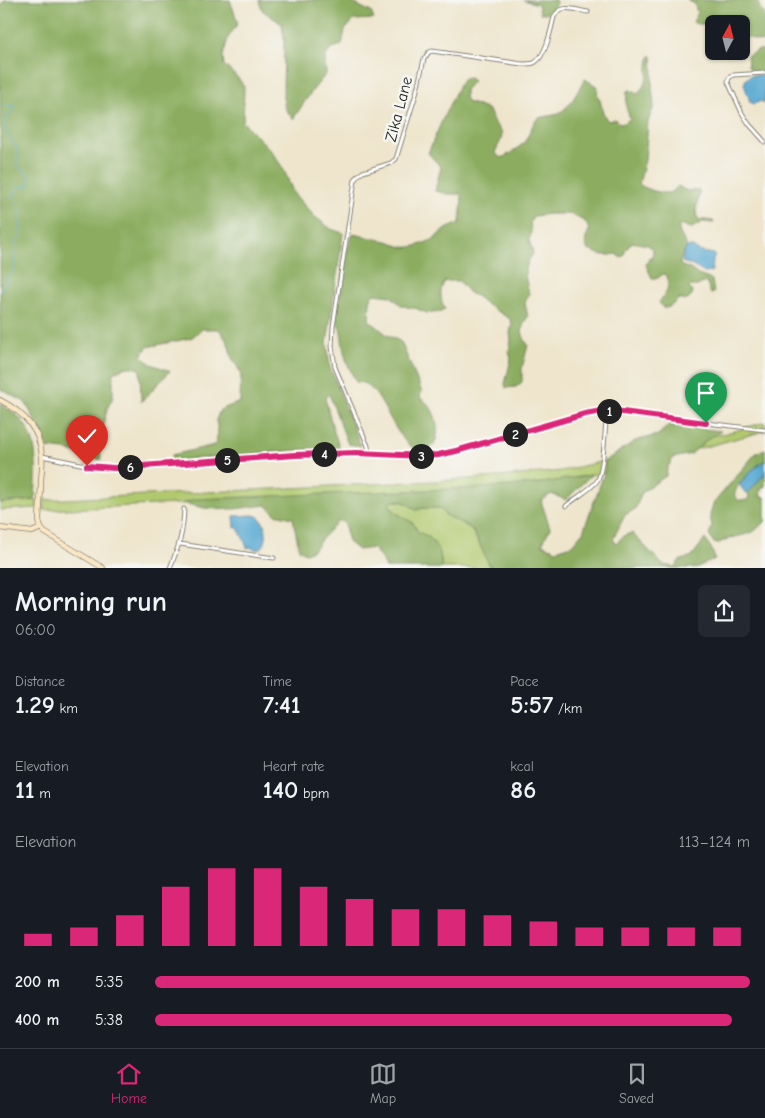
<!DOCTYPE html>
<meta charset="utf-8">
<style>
:root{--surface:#171b24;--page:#242831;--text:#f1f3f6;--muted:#9ea1a6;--line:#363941;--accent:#db2777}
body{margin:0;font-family:"Comic Neue",sans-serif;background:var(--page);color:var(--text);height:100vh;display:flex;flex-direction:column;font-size:19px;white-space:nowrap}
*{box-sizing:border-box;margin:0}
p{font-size:16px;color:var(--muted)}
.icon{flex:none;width:28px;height:28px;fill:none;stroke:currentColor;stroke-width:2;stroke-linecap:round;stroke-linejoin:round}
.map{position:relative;height:568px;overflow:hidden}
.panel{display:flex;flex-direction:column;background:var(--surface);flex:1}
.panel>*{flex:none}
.needle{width:32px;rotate:7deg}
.controls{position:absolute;left:705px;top:15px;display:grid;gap:10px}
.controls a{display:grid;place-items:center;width:45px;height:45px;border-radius:8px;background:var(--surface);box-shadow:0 1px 4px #0004;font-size:25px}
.pin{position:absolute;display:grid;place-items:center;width:42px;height:42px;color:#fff;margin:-51px -21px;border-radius:50% 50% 50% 0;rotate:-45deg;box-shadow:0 0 5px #0007}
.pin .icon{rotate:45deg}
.km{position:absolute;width:25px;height:25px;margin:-12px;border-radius:50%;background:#222;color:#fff;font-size:14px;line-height:25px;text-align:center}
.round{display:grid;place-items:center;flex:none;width:52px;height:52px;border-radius:8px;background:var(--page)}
.headline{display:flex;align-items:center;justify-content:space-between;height:85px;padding:0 15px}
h1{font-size:28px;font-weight:800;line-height:38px}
.stats{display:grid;grid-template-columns:repeat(3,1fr);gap:8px;height:85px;padding:5px 15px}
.stats div{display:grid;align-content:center}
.stats b{font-size:25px;font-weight:800}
.stats small{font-size:14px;font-weight:400}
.stats p{font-size:14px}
.chart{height:140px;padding:10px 15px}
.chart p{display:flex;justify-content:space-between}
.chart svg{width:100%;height:90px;margin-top:5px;stroke:var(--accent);stroke-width:6}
ul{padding:0 15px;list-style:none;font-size:16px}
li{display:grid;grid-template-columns:80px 60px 1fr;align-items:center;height:38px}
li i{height:12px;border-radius:6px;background:var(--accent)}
.menu{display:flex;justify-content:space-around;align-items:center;height:70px;border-top:1px solid var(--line);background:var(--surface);font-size:14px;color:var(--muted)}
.menu a{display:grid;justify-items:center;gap:2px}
.menu .active{color:var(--accent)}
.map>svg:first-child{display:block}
</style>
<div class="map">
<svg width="765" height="568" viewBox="0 0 765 568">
<rect width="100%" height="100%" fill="#f6f6f2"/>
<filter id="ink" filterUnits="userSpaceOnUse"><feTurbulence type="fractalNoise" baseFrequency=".02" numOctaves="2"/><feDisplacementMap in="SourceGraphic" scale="10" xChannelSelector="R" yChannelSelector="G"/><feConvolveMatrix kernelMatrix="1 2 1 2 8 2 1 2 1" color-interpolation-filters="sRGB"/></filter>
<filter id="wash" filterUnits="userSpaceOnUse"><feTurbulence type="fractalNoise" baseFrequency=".0096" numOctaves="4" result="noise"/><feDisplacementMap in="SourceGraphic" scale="20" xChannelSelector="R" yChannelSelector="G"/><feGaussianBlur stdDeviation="1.12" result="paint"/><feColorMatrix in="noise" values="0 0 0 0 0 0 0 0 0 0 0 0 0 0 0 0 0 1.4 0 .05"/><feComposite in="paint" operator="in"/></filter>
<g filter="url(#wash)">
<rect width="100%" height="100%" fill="#eee5cc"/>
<g fill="#b1c96e" stroke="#667245">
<polygon points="765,422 765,431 614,471 551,482 484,489 399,494 44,510 44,500 434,481 498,477 561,471 735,431"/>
<polygon points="37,500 37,508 0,510 0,503"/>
<path d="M 392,501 C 405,501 407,503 416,510 L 423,508 L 440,508 L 461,523 L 470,528 L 484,552 L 489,564 L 492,568 L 442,568 L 440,553 L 436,546 L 429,537 L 418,532 L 413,523 L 395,512 L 389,504 Z"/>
</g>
<g fill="#8cad61" stroke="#54643e">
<path d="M 5,0 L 230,0 L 238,23 L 228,38 L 223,56 L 224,65 L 239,79 L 244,87 L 243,122 L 269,148 L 283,168 L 294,194 L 314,216 L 331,229 L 343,233 L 327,343 L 330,367 L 361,446 L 348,444 L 329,394 L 325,398 L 333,429 L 340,449 L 322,448 L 170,461 L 172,455 L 215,445 L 218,433 L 216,420 L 220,410 L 240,402 L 241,373 L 232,358 L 228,343 L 219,329 L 202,329 L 191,338 L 147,347 L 142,356 L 151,364 L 170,371 L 141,402 L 140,369 C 128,365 124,367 113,373 L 113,397 L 107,409 L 100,442 L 101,460 L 65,450 L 47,448 L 44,437 L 25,402 L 0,389 L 0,5 Z"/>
<polygon points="259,0 347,0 371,12 374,19 354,20 345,30 342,45 332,48 325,57 326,74 312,91 293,119 285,108 283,98 284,39 282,24 262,10"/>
<polygon points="523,0 555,0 556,3 550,13 540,13 538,4"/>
<polygon points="687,0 759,0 757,1 761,10 765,14 765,42 758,41 741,35 741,24 697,24 693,22 697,14 695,4"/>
<polygon points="759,50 765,50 765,71 751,72 748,65 747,56"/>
<path d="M 651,55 L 652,56 L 653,68 L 652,87 L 654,106 L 648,122 L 645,160 L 639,184 C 645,189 659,193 667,193 C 672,193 675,189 678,186 L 687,191 L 693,190 L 699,190 C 700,201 693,209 698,219 L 713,221 L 714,223 L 702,222 L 692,228 L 687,227 L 684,225 L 679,225 C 678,234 684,239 687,247 L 683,253 L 683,257 L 680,259 L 680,264 L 682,266 L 690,269 L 698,275 L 712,280 L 714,293 L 711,294 L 709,290 L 708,285 L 705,282 L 697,286 L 691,286 L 689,288 L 693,293 L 689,299 L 684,301 L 680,298 C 675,302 670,309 663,308 L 659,302 C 668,293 669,287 667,275 L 663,274 L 658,278 L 652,278 L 646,265 L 649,259 L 652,258 L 653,250 L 648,245 L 632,242 L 625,251 L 624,256 L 621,258 L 616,254 C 602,257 601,254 588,250 C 583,243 586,238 589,230 L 586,222 L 570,214 L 549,214 L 534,216 L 530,222 L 531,232 L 529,241 L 532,248 L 533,254 L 528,261 L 525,275 L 529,294 L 525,303 L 528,317 C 520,327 521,335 528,345 L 522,368 L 522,382 L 516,387 L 506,388 L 505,384 L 511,359 L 509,351 L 511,340 L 510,333 L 512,324 L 510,319 L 486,304 L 476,296 L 469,293 L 459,281 L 445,281 C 439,290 440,300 445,309 L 441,312 L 427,313 L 415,308 L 407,307 L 401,305 L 391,296 L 374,294 L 372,295 L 370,302 L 369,320 L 386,334 L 401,342 L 422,392 L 420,395 L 421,399 C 440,407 446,454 419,450 C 397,446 385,397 367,385 C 364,383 360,382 356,382 C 351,372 346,362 344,351 C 341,340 343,330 336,320 L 346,254 L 353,234 L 391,242 C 407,253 420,244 435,239 C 440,230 451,227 460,223 L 462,199 L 461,194 L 449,194 L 435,191 L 441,167 L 428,153 C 437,132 446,111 456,91 C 459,86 460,82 464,78 L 469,78 L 473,81 L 465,90 L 465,97 L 467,102 L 489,110 L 493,121 L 502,133 L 501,140 L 495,152 L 497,155 L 502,158 L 514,151 L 525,142 L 534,123 L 538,118 L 559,114 L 571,103 L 585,79 L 598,87 C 596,98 599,95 601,104 C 603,111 603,115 608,121 L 615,119 L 619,123 L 622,124 L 630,119 L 626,107 L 627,91 L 630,90 L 638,94 C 643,88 648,79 648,71 C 648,65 648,61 651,55 Z"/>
<path d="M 0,404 C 41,424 37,461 35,500 L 0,503 Z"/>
<path d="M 669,425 L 721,431 L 709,438 L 691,454 L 673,458 L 667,469 L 666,476 L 643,491 L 635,509 L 625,515 L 613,539 L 616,543 L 625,535 L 632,533 L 663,565 L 676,567 L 679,561 L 692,556 L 705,539 L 711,548 L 715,559 L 696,568 L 510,568 L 505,566 L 498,568 L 492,568 C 484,559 480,540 472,530 C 463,520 447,522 440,508 L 423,508 L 416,510 C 409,504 398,496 389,504 L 395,512 L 413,523 L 418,532 L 429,537 L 436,546 L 440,553 L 442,568 L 385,568 L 385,564 L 373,548 L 358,550 L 348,542 L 345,524 L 339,520 L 324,536 L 314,549 L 306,553 L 299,549 L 293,518 L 275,514 L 266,505 L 234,509 L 204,508 L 183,503 L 195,499 L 480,488 L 536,484 L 591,475 L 566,500 L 551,494 L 541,501 L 550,528 L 542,544 L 556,550 L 572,545 L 583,532 L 605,471 L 605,461 L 635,441 L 658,435 Z"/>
<path d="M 765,449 L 765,460 C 757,465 738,482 736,490 C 734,494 735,494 735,498 C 740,501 744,502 749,498 L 748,493 L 765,473 L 765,486 L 761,489 L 760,496 L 765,497 L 765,522 L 753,532 L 744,535 L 730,538 L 719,543 L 714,543 L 709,535 L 712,526 L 710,515 L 713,504 L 755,454 Z"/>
</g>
<g fill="#57a8d2" stroke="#3a6277">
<polygon points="751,75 765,75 765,104 761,101 754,104 750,102 744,84 746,79"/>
<polygon points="687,247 693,247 698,251 714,254 715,255 713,259 712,271 705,273 691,265 682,262 683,253"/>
<polygon points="765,460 765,473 750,491 748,493 745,492 740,486 740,484 751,471"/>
<path d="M 253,515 C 272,517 270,560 250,547 L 247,548 C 245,541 241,533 237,527 L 235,528 L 234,516 Z"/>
</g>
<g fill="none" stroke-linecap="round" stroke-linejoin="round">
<g stroke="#57a8d2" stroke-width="1">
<polyline points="0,29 1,32 0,33"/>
<polyline points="0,105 16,106 12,113 5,117 5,125 7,135 15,145 18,153 16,164 29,175 29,186 18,187 13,200 20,207 19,215 22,235 16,241 15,264 13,272 7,277 4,286 0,291"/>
</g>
</g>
</g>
<g filter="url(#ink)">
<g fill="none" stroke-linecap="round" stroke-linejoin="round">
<g stroke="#858074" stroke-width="5">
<g id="street">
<polyline points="765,73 733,75 729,78 728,82 742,113 749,124 765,142"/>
<path d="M 369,454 L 368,446 L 335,367 L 332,346 L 333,327 L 355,180 L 357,176 L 363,172 L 391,163 L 396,159 L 416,94 L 424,59 L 429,52 L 432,51 L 522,64 C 526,64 530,64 534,63 C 546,57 551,29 554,17 C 561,3 575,10 588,12"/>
<polyline points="42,456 95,467 114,468 233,460 295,455 357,453 424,456 438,455 457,451 585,414 607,411 765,430"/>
<path d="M 566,506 C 575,498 590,490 597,481 C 604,472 605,425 607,411"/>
<polyline points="180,544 274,558"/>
<path d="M 170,568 C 179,546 183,534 184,509"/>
</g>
</g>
<g stroke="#858074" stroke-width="6">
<g id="secondary">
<path d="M 0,400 C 23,412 40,429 42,456 C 43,464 42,472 41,479 C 41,492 40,505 39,518 C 39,524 40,528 44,532 L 103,568"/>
<polyline points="0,528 32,532 41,528"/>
</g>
</g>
<use href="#street" stroke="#fff" stroke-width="3"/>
<use href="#secondary" stroke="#fae7c3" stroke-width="4.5"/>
</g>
</g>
<g fill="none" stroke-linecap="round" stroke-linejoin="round" filter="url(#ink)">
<g stroke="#fff" stroke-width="10">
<polyline id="route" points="87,466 114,468 295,455 357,453 424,456 438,455 456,451 585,414 602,411 615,411 706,423"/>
</g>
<use href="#route" stroke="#db2777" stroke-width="6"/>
</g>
<g text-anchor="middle" stroke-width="5" stroke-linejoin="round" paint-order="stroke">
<g font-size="16" fill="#1c1c1c" stroke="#f6f6f2">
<text transform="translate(398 109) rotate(-75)" y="6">Zika Lane</text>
</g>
</g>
</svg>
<div class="controls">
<a><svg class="needle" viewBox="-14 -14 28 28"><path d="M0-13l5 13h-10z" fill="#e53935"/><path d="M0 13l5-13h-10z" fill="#9ea1a6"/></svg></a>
</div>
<div class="pin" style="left:706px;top:423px;background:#1e9e55"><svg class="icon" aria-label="arrive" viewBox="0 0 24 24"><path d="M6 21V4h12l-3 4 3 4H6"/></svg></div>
<div class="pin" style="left:87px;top:466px;background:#d93025"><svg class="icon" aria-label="check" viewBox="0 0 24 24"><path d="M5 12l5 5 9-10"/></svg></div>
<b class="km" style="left:609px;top:411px">1</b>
<b class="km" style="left:515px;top:434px">2</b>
<b class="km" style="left:421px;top:456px">3</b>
<b class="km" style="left:324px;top:454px">4</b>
<b class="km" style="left:227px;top:460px">5</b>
<b class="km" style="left:130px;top:467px">6</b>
</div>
<section class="panel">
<div class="headline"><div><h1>Morning run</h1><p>06:00</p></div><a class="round"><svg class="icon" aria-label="share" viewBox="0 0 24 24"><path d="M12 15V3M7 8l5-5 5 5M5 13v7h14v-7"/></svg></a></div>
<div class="stats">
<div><p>Distance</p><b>1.29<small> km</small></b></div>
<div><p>Time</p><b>7:41</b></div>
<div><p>Pace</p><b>5:57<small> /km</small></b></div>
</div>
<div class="stats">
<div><p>Elevation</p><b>11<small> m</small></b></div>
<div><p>Heart rate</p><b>140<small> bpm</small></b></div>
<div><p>kcal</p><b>86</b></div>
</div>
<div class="chart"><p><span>Elevation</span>113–124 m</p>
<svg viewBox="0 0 160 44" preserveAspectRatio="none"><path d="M5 44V38M15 44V35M25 44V29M35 44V15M45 44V6M55 44V6M65 44V15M75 44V21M85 44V26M95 44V26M105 44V29M115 44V32M125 44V35M135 44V35M145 44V35M155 44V35"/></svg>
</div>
<ul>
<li><b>200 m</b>5:35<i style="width:100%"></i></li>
<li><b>400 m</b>5:38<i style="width:97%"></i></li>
</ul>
</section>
<nav class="menu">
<a class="active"><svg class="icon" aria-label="home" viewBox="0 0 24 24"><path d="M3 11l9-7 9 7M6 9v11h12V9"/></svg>Home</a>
<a><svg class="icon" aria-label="map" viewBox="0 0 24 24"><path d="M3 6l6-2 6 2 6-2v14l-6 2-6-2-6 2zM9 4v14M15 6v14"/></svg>Map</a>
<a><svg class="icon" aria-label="saved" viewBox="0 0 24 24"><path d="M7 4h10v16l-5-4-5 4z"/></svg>Saved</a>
</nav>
